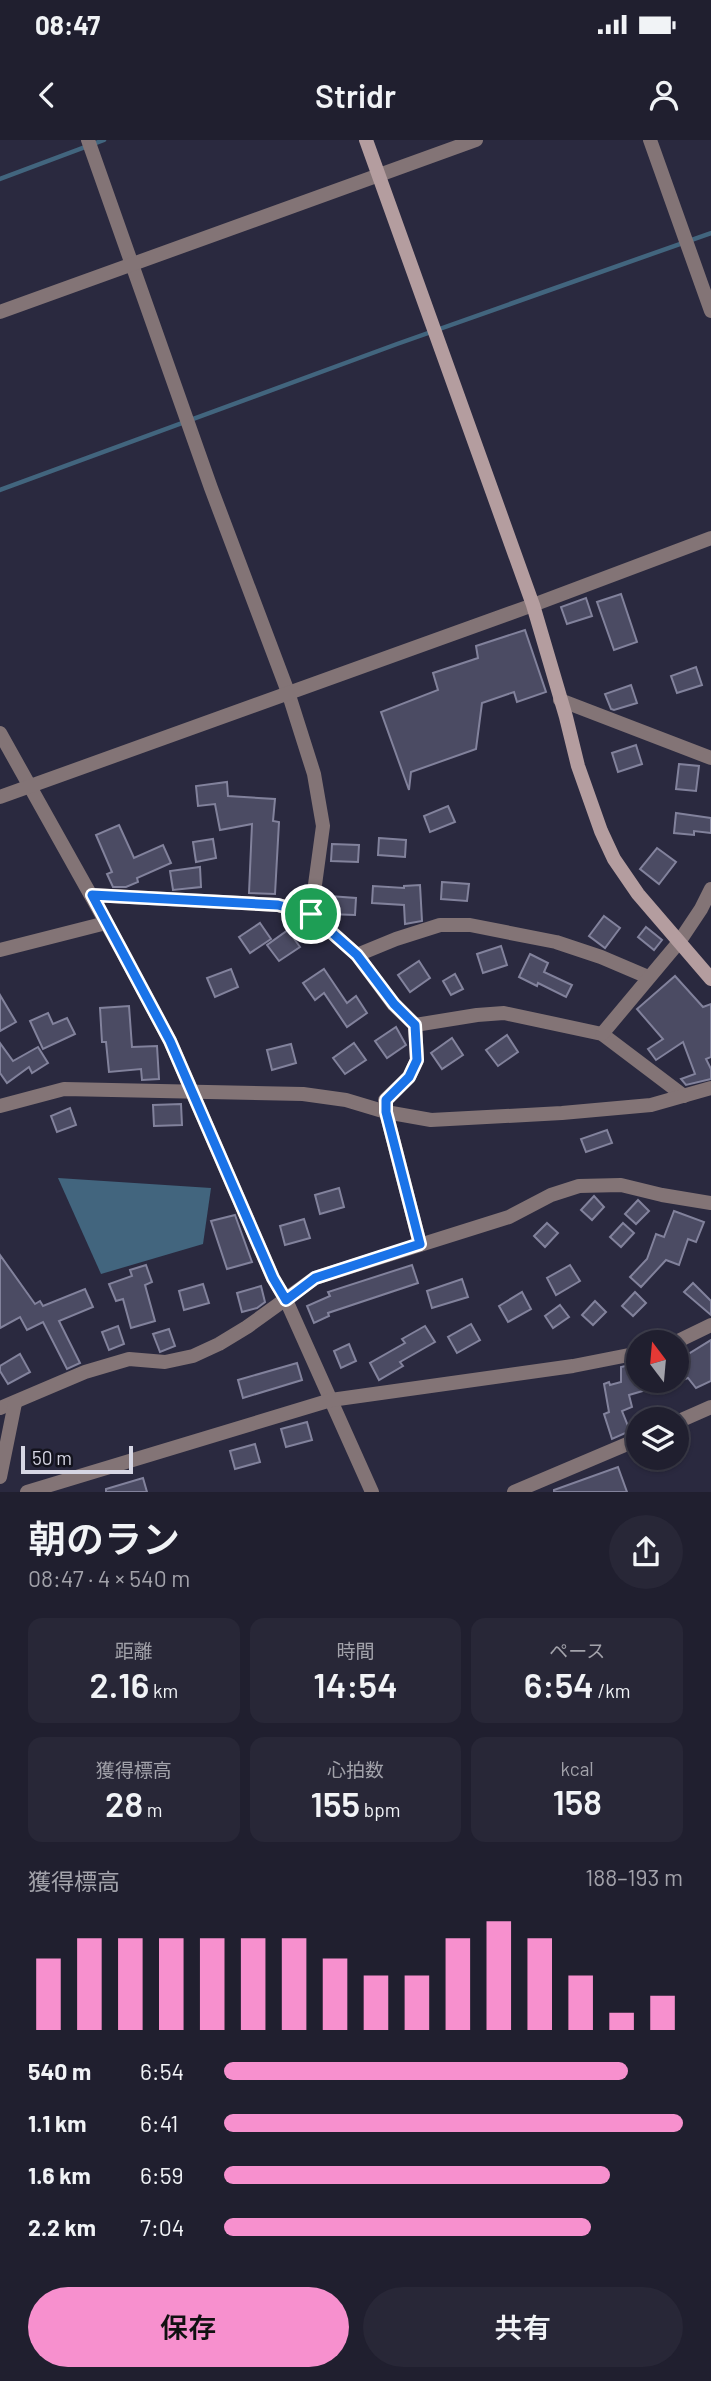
<!DOCTYPE html>
<html lang="ja">
<meta charset="utf-8">
<style>
:root{--surface:#201f2f;--page:#282737;--text:#f1f3f6;--muted:#a2a2aa;--line:#3d3d4b;--accent:#f790ce}
body{margin:0;font-family:Barlow,"Noto Sans JP",sans-serif;background:var(--page);color:var(--text);height:100vh;display:flex;flex-direction:column;font-size:26px;white-space:nowrap}
*{box-sizing:border-box;margin:0}
p{font-size:23px;color:var(--muted)}
.icon{flex:none;width:38px;height:38px;fill:none;stroke:currentColor;stroke-width:2;stroke-linecap:round;stroke-linejoin:round}
.map{position:relative;height:1352px;overflow:hidden}
.details{display:flex;flex-direction:column;background:var(--surface);flex:1}
.details>*{flex:none}
.needle{width:46px;rotate:344deg}
.buttons{position:absolute;left:626px;top:1190px;display:grid;gap:14px}
.buttons a{display:grid;place-items:center;width:63px;height:63px;border-radius:50%;background:var(--surface);box-shadow:0 2px 5px #0004,0 0 0 2px var(--line);font-size:35px}
.scale{position:absolute;left:21px;bottom:18px;width:112px;box-sizing:border-box;padding-left:7px;border:4px solid #d6d6e4;border-top:0;font-size:19px;line-height:24px;white-space:nowrap;color:#d6d6e4;-webkit-text-stroke:5px #13131d;paint-order:stroke}
.pin{position:absolute;display:grid;place-items:center;width:60px;height:60px;color:#fff;margin:-30px;border:4px solid #fff;border-radius:50%;box-shadow:0 2px 7px #0007}
.round{display:grid;place-items:center;flex:none;width:74px;height:74px;border-radius:37px;background:var(--page)}
.overview{display:flex;align-items:center;justify-content:space-between;height:119px;padding:0 28px}
h1{font-size:38px;font-weight:600;line-height:52px}
.stats{display:grid;grid-template-columns:repeat(3,1fr);gap:10px;height:119px;padding:7px 28px}
.stats div{display:grid;align-content:center;border-radius:14px;background:var(--page);text-align:center}
.stats b{font-size:35px;font-weight:600}
.stats small{font-size:19px;font-weight:400}
.stats p{font-size:19px}
.chart{height:196px;padding:14px 28px}
.chart p{display:flex;justify-content:space-between}
.chart svg{width:100%;height:126px;margin-top:7px;stroke:var(--accent);stroke-width:6}
.cta{display:flex;gap:14px;margin-top:auto;padding:14px 28px}
.cta a{flex:1;height:80px;border-radius:42px;background:var(--accent);color:#111;font-size:28px;font-weight:600;line-height:80px;text-align:center}
.cta a+a{background:var(--page);color:var(--text)}
ul{padding:0 28px;list-style:none;font-size:23px}
li{display:grid;grid-template-columns:112px 84px 1fr;align-items:center;height:52px}
li i{height:18px;border-radius:9px;background:var(--accent)}
.status{display:flex;justify-content:space-between;align-items:center;height:49px;padding:0 35px;background:var(--surface);direction:ltr}
.status svg{height:19px;fill:currentColor}
header{display:flex;justify-content:space-between;align-items:center;height:91px;padding:0 28px;background:var(--surface);font-size:32px;font-weight:600}
.map>svg:first-child{display:block}
</style>
<div class="status"><b>08:47</b><svg viewBox="0 0 49 12"><path d="M0 12V9h3v3zM5 12V6h3v6zM10 12V3h3v9zM15 12V0h3v12zM26 1h20v11H26zM47 4h2v5h-2z"/></svg></div>
<header><svg class="icon" aria-label="back" viewBox="0 0 24 24"><path d="M15 5l-7 7 7 7"/></svg>Stridr<svg class="icon" aria-label="person" viewBox="0 0 24 24"><circle cx="12" cy="8" r="4"/><path d="M4 21q1-7 8-7t8 7"/></svg></header>
<div class="map">
<svg width="711" height="1352" viewBox="0 0 711 1352">
<rect width="100%" height="100%" fill="#2a293f"/>
<polygon fill="#42657e" points="58,1038 211,1048 203,1104 101,1134"/>
<g fill="none" stroke-linecap="round" stroke-linejoin="round">
<g stroke="#42657e" stroke-width="4.5">
<polyline points="0,39 104,0"/>
<polyline points="0,350 397,204 711,93"/>
</g>
</g>
<g fill="#4b4b63" stroke="#82829c" stroke-width="2">
<polygon points="621,454 637,502 614,510 597,462"/>
<polygon points="586,458 592,476 567,484 561,467"/>
<polygon points="525,490 546,552 517,562 514,552 482,563 476,609 411,632 409,650 381,572 438,550 433,533 478,518 476,506"/>
<polygon points="696,527 702,545 677,553 671,536"/>
<polygon points="631,545 637,563 614,570 611,569 605,554"/>
<polygon points="636,605 642,624 618,632 612,613"/>
<polygon points="679,624 699,626 696,651 676,649"/>
<polygon points="227,642 228,656 275,659 273,681 279,682 275,754 249,753 252,684 220,690 215,664 198,666 196,646"/>
<polygon points="448,666 455,682 430,692 424,676"/>
<polygon points="676,673 711,678 711,693 694,691 694,695 674,693"/>
<polygon points="119,685 134,718 163,705 171,723 137,738 138,742 126,747 113,747 107,734 112,732 96,695"/>
<polygon points="379,698 406,700 405,717 378,715"/>
<polygon points="213,699 216,718 196,722 193,702"/>
<polygon points="332,704 359,705 358,722 331,721"/>
<polygon points="657,708 676,722 659,744 640,729"/>
<polygon points="200,727 201,747 173,750 170,731"/>
<polygon points="442,742 469,744 467,761 441,759"/>
<polygon points="420,745 422,781 405,784 404,765 372,763 373,746 404,748 404,746"/>
<polygon points="329,756 356,758 355,775 328,774"/>
<polygon points="604,776 620,788 605,808 589,796"/>
<polygon points="260,783 271,799 250,813 239,797"/>
<polygon points="646,787 662,800 654,810 638,797"/>
<polygon points="288,790 300,807 279,821 267,805"/>
<polygon points="501,806 507,825 483,833 477,814"/>
<polygon points="530,814 548,823 544,832 572,845 566,857 538,843 537,846 519,837"/>
<polygon points="419,821 430,838 410,852 398,835"/>
<polygon points="231,829 238,847 215,857 207,838"/>
<polygon points="324,829 347,863 356,856 367,873 347,887 324,853 315,860 303,843"/>
<polygon points="455,834 463,849 451,855 443,841"/>
<polygon points="675,836 703,867 711,864 711,917 706,919 711,929 711,939 686,945 681,939 695,934 683,902 656,920 648,909 663,899 637,869"/>
<polygon points="0,855 16,882 0,891"/>
<polygon points="129,866 132,907 157,906 159,939 142,940 141,929 109,932 106,902 102,902 100,868"/>
<polygon points="48,873 53,884 67,878 75,894 43,909 30,881"/>
<polygon points="396,887 406,905 387,918 375,901"/>
<polygon points="507,895 518,912 498,926 486,910"/>
<polygon points="452,898 463,915 442,929 431,913"/>
<polygon points="0,903 13,921 38,907 48,923 32,933 29,927 7,943 0,933"/>
<polygon points="354,903 366,920 345,934 333,918"/>
<polygon points="291,904 296,923 272,930 267,910"/>
<polygon points="181,964 182,985 154,986 153,965"/>
<polygon points="70,968 76,985 57,992 51,976"/>
<polygon points="607,990 612,1003 586,1012 581,999"/>
<polygon points="339,1048 344,1067 320,1074 315,1055"/>
<polygon points="594,1056 604,1067 592,1080 581,1070"/>
<polygon points="638,1060 649,1071 636,1084 625,1074"/>
<polygon points="674,1071 704,1082 696,1102 688,1099 679,1125 666,1120 641,1147 630,1137 647,1119 656,1094 664,1097"/>
<polygon points="235,1075 252,1122 227,1129 211,1081"/>
<polygon points="304,1079 310,1098 285,1105 280,1086"/>
<polygon points="547,1083 558,1093 545,1107 534,1096"/>
<polygon points="623,1083 634,1093 621,1107 610,1097"/>
<polygon points="0,1115 35,1164 40,1161 43,1166 85,1149 93,1167 59,1181 80,1223 67,1229 43,1182 27,1190 20,1177 0,1188"/>
<polygon points="146,1125 152,1142 145,1145 155,1181 131,1188 123,1159 116,1161 109,1144 132,1136 130,1130"/>
<polygon points="412,1125 418,1143 328,1173 329,1176 314,1183 307,1166 330,1156 328,1152"/>
<polygon points="570,1125 580,1141 556,1155 547,1138"/>
<polygon points="462,1139 468,1157 432,1168 427,1151"/>
<polygon points="693,1143 711,1161 711,1175 684,1152"/>
<polygon points="203,1144 209,1163 184,1170 179,1151"/>
<polygon points="261,1146 265,1162 257,1168 242,1172 237,1153"/>
<polygon points="522,1152 531,1169 508,1182 499,1166"/>
<polygon points="635,1152 646,1163 633,1176 622,1166"/>
<polygon points="595,1161 606,1172 593,1185 582,1175"/>
<polygon points="560,1165 569,1177 553,1188 545,1176"/>
<polygon points="471,1184 480,1200 457,1213 448,1197"/>
<polygon points="118,1186 124,1204 109,1210 102,1192"/>
<polygon points="425,1186 435,1202 400,1222 403,1226 379,1240 370,1223 405,1203 402,1199"/>
<polygon points="169,1189 175,1206 160,1212 153,1194"/>
<polygon points="711,1200 711,1241 696,1248 688,1238 677,1242 677,1221"/>
<polygon points="349,1204 356,1221 341,1228 334,1211"/>
<polygon points="20,1214 30,1232 8,1244 0,1231 0,1226"/>
<polygon points="297,1223 302,1240 243,1258 238,1240"/>
<polygon points="639,1223 639,1241 667,1241 667,1244 629,1255 632,1267 622,1271 630,1291 612,1299 604,1274 609,1272 604,1244 609,1242 610,1245 621,1242 621,1227"/>
<polygon points="307,1282 312,1300 286,1307 281,1289"/>
<polygon points="255,1304 260,1322 235,1329 230,1311"/>
<polygon points="618,1327 627,1352 554,1352 554,1350"/>
<polygon points="143,1338 147,1352 106,1352 106,1349"/>
</g>
<g fill="none" stroke-linecap="round" stroke-linejoin="round">
<g stroke="#837476" stroke-width="14">
<polyline points="88,0 211,348 288,552 314,634 323,686 311,774"/>
<polyline points="650,0 711,171"/>
<polyline points="0,172 476,0"/>
<polyline points="560,560 711,618"/>
<polyline points="0,593 122,811 170,901 273,1138 286,1160 372,1352"/>
<polyline points="0,657 533,465 711,398"/>
<polyline points="91,755 278,765 311,774 357,815 394,865 415,885 417,920 409,937 385,960 386,972 420,1104"/>
<polyline points="0,810 106,783"/>
<polyline points="357,815 396,799 440,785 470,785 556,802 601,817 648,837"/>
<polyline points="415,885 477,875 504,873 602,894 684,956"/>
<polyline points="602,894 679,802 701,769 711,749"/>
<polyline points="0,966 64,949 303,954 346,960 386,972 431,980 562,973 651,965 711,948"/>
<polyline points="676,1202 711,1185"/>
<polyline points="0,1268 85,1232 129,1219 165,1222 193,1216 219,1204 247,1187 315,1138 509,1077 551,1055 579,1046 621,1045 662,1055 711,1063"/>
<polyline points="677,1282 711,1267"/>
<polyline points="0,1337 15,1263"/>
<polyline points="27,1352 331,1260 573,1226 639,1213"/>
<polyline points="514,1352 639,1299"/>
</g>
<polyline stroke="#b49d9f" stroke-width="14" points="366,0 533,465 566,577 578,626 601,691 614,719 638,754 711,839"/>
</g>
<g fill="none" stroke-linecap="round" stroke-linejoin="round">
<g stroke="#fff" stroke-width="14">
<polygon id="route" points="92,755 278,765 311,774 357,815 394,864 415,885 417,920 409,937 386,960 386,972 420,1104 315,1138 286,1160 273,1138 170,901"/>
</g>
<use href="#route" stroke="#1a73e8" stroke-width="9"/>
</g>
</svg>
<div class="buttons">
<a><svg class="needle" viewBox="-14 -14 28 28"><path d="M0-13l5 13h-10z" fill="#e53935"/><path d="M0 13l5-13h-10z" fill="#a2a2aa"/></svg></a>
<a><svg class="icon" aria-label="layers" viewBox="0 0 24 24"><path d="M12 4l9 5-9 5-9-5zM3 14l9 5 9-5"/></svg></a>
</div>
<div class="scale">50 m</div>
<div class="pin" style="left:311px;top:774px;background:#1e9e55"><svg class="icon" aria-label="arrive" viewBox="0 0 24 24"><path d="M6 21V4h12l-3 4 3 4H6"/></svg></div>
</div>
<section class="details">
<div class="overview"><div><h1>朝のラン</h1><p>08:47 · 4 × 540 m</p></div><a class="round"><svg class="icon" aria-label="share" viewBox="0 0 24 24"><path d="M12 15V3M7 8l5-5 5 5M5 13v7h14v-7"/></svg></a></div>
<div class="stats">
<div><p>距離</p><b>2.16<small> km</small></b></div>
<div><p>時間</p><b>14:54</b></div>
<div><p>ペース</p><b>6:54<small> /km</small></b></div>
</div>
<div class="stats">
<div><p>獲得標高</p><b>28<small> m</small></b></div>
<div><p>心拍数</p><b>155<small> bpm</small></b></div>
<div><p>kcal</p><b>158</b></div>
</div>
<div class="chart"><p><span>獲得標高</span>188–193 m</p>
<svg viewBox="0 0 160 44" preserveAspectRatio="none"><path d="M5 44V19M15 44V12M25 44V12M35 44V12M45 44V12M55 44V12M65 44V12M75 44V19M85 44V25M95 44V25M105 44V12M115 44V6M125 44V12M135 44V25M145 44V38M155 44V32"/></svg>
</div>
<ul>
<li><b>540 m</b>6:54<i style="width:88%"></i></li>
<li><b>1.1 km</b>6:41<i style="width:100%"></i></li>
<li><b>1.6 km</b>6:59<i style="width:84%"></i></li>
<li><b>2.2 km</b>7:04<i style="width:80%"></i></li>
</ul>
<div class="cta"><a>保存</a><a>共有</a></div>
</section>
